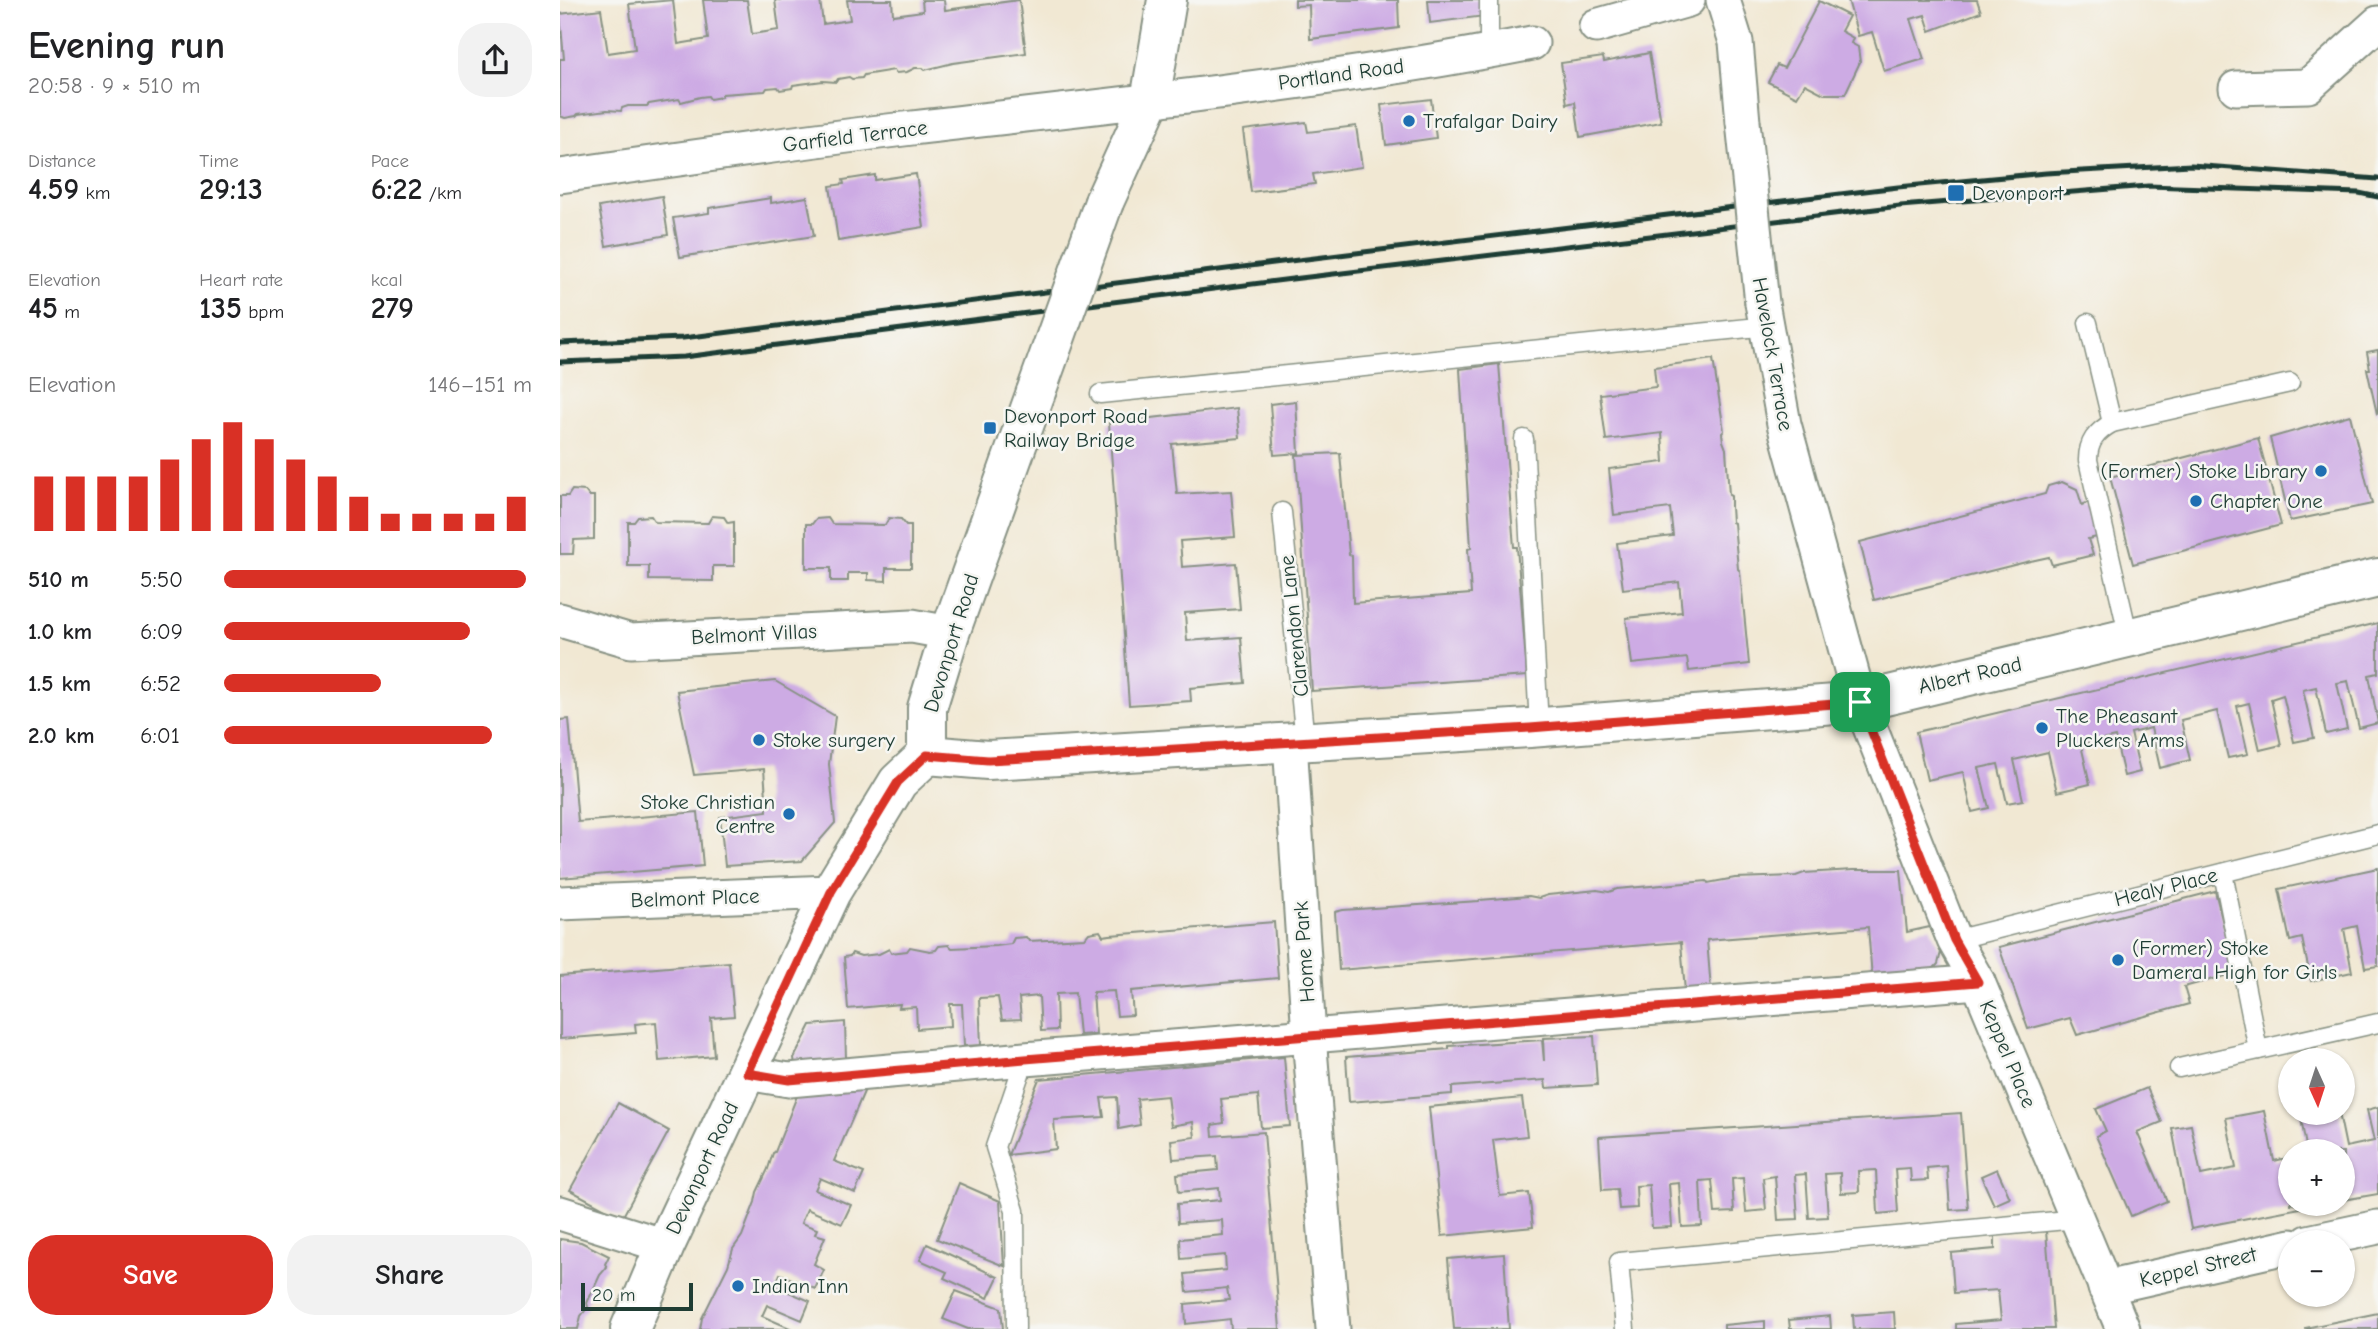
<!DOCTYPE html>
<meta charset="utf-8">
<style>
:root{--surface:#fff;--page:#f2f2f2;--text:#202124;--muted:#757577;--accent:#d93025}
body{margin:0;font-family:"Comic Neue",sans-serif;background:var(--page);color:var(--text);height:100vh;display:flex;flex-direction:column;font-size:26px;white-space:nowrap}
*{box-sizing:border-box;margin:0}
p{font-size:23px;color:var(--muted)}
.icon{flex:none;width:38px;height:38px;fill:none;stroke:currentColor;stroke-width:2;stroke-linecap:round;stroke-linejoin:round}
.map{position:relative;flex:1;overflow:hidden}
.side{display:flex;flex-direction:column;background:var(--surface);width:560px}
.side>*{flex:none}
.needle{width:46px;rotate:177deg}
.buttons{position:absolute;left:1718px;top:1048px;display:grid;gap:14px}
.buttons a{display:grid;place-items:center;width:77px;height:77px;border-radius:50%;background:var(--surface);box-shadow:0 2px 5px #0004;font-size:35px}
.scale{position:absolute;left:21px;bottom:18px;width:112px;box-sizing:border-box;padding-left:7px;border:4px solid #1f3d34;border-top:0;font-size:19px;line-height:24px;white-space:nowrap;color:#1f3d34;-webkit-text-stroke:5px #f6f6f2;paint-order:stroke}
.pin{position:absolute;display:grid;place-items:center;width:60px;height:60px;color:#fff;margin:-30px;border-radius:14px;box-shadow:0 4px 10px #0006}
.round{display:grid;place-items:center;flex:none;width:74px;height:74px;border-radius:28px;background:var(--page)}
.headline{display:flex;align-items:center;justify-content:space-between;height:119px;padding:0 28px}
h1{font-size:38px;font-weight:700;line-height:52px}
.figures{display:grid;grid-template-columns:repeat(3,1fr);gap:10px;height:119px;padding:7px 28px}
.figures div{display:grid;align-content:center}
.figures b{font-size:30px;font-weight:700}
.figures small{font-size:19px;font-weight:400}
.figures p{font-size:19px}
.chart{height:196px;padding:14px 28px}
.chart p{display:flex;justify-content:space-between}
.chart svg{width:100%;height:126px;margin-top:7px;stroke:var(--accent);stroke-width:6}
.cta{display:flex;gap:14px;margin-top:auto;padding:14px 28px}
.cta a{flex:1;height:80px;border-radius:28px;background:var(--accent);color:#fff;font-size:28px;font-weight:700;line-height:80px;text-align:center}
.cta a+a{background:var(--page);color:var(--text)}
ul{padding:0 28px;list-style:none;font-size:23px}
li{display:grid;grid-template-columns:112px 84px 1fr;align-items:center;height:52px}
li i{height:18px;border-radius:9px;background:var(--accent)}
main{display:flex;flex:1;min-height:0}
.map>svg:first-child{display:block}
</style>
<main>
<section class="side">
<div class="headline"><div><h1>Evening run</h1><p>20:58 · 9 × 510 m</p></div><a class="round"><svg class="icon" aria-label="share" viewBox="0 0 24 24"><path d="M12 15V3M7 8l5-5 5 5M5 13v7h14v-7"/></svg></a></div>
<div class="figures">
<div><p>Distance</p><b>4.59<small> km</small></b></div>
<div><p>Time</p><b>29:13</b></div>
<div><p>Pace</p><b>6:22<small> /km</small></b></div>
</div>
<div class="figures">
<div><p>Elevation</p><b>45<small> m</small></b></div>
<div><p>Heart rate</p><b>135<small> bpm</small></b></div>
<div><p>kcal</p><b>279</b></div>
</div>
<div class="chart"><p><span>Elevation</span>146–151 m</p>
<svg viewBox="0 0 160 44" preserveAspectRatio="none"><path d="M5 44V25M15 44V25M25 44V25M35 44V25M45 44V19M55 44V12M65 44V6M75 44V12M85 44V19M95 44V25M105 44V32M115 44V38M125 44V38M135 44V38M145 44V38M155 44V32"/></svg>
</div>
<ul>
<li><b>510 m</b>5:50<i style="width:98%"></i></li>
<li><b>1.0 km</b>6:09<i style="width:80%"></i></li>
<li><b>1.5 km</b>6:52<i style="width:51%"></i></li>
<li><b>2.0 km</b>6:01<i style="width:87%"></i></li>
</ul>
<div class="cta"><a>Save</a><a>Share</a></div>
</section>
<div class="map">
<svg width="1818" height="1329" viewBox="0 0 1818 1329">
<rect width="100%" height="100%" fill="#f6f6f2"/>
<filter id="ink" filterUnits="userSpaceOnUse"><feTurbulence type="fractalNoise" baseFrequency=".0143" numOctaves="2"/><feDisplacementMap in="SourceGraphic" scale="14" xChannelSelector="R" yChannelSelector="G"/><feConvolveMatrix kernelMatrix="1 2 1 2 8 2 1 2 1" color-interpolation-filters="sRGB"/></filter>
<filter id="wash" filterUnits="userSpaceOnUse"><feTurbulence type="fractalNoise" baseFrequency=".00686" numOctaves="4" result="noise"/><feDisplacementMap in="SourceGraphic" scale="28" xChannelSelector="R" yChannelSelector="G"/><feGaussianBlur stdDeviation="1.57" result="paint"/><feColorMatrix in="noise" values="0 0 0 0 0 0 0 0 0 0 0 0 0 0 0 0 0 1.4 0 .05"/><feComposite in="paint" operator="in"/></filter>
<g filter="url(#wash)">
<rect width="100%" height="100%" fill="#f1e8d3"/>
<g id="blocks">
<g fill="#cdabe4">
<polygon points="113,0 118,44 148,39 143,0 187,0 192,34 219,30 215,0 260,0 263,24 290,20 287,0 332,0 333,15 363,11 362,0 384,0 385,10 459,0 466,53 393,63 365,70 363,68 355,68 347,72 336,73 334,70 304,75 302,78 292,79 289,77 278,79 276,82 263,81 233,85 232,88 220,90 218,87 207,88 205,91 162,94 161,97 150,99 148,96 140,97 121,102 119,99 89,104 87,106 68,106 62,108 61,111 47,110 18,114 16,116 5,118 0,116 0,59 4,59 0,14 41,9 48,53 75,49 69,4"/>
<polygon points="735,0 838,0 839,28 750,39 749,5 735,6"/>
<polygon points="868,0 923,0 925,16 870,23"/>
<polygon points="1288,0 1417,0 1421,12 1370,31 1365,15 1351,19 1364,59 1324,71 1312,32 1298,36"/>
<polygon points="1259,1 1289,16 1281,31 1293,38 1291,43 1298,47 1300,62 1285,94 1264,94 1245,84 1237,97 1208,82 1217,65 1224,68"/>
<polygon points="1089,53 1101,122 1020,137 1015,102 1007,104 1001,63 1043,57 1044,62"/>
<polygon points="871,99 876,138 826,145 821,105"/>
<polygon points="746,122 748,132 796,126 802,167 753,174 755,184 691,192 683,130"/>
<polygon points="356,174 364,227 278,241 270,186 284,184 283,180 315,175 315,180"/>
<polygon points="102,196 108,235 46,246 39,207"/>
<polygon points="247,197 254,236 120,257 113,218 149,213 149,208 211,198 211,203"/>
<polygon points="1818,350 1818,413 1817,414 1807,369 1810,369 1807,352"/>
<polygon points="1153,359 1164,431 1162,433 1163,441 1166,449 1169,495 1171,496 1171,507 1172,522 1174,523 1178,569 1180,571 1189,664 1129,671 1127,658 1072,664 1066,618 1122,612 1119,582 1063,589 1057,543 1113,536 1110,508 1054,515 1049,469 1104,462 1102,433 1046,440 1040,394 1096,387 1094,367"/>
<polygon points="939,364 954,547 957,547 967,676 752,691 736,455 780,453 789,555 792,556 793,603 911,594 908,549 911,548 900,369"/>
<polygon points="736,401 739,453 714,455 710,404"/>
<polygon points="677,408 680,438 612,444 617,494 671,491 675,537 620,541 621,553 622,567 676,563 680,609 625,613 627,641 681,637 685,683 630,688 631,701 569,705 549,423"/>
<polygon points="1790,415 1812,504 1730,521 1710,438"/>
<polygon points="1698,438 1721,525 1573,564 1550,477"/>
<polygon points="1502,482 1517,489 1522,505 1529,502 1537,537 1528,539 1533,555 1492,565 1489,557 1466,562 1314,600 1300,542 1485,494 1488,486"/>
<polygon points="12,490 25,491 29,496 34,496 34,539 14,540 13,554 0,554 0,496 8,496"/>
<polygon points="91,516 95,522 148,523 152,516 164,517 168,523 174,522 174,566 153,566 153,581 89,580 89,566 68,566 68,522 74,522 78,517"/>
<polygon points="268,518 272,524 325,525 329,518 341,519 346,525 351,525 351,568 326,568 326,581 308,580 308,573 288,573 288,581 271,581 271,568 246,568 246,524 252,524 256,519"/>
<polygon points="1818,623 1818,673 1809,675 1818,723 1799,728 1788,681 1777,683 1787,729 1766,734 1756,687 1743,690 1754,738 1734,742 1723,695 1711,699 1721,745 1700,750 1689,703 1677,706 1688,754 1668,758 1657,711 1621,720 1630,760 1600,768 1591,728 1571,733 1580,772 1564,776 1555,737 1521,745 1530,784 1514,788 1497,792 1488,752 1454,760 1463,800 1447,803 1438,764 1419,768 1429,808 1412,812 1403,772 1367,780 1356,732"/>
<polygon points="215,681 275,716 269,764 275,823 242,861 165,866 160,817 207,811 204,769 134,775 117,691"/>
<polygon points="9,719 18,822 138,812 143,866 0,878 0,720"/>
<polygon points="1818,868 1818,966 1805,968 1797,926 1784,929 1792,972 1751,981 1742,938 1730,941 1719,889"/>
<polygon points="1293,870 1341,870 1347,932 1370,927 1381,952 1378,964 1368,974 1312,978 1308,927 1147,940 1151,990 1125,992 1121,942 779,970 775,912 783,910 919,901 920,900 969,896 979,898 988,895 1037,890 1049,892 1057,889 1147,881 1148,883 1175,878 1236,876 1244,873"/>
<polygon points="1655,891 1675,973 1624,987 1629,1004 1517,1035 1510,1018 1468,1029 1439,947"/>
<polygon points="714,922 718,978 571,991 573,1015 557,1016 554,991 533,992 536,1034 519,1035 515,993 496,994 497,1030 481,1031 479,996 459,998 461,1019 442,1020 438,997 419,998 421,1045 404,1046 402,1004 390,1004 391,1026 357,1029 356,1007 339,1008 340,1004 288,1009 284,957 290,956 292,953 301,956 319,954 329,949 331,953 347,951 350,947 370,951 376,950 379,946 389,945 392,948 436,946 451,944 454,938 466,937 469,941 525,938 529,933 540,931 543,936 550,935"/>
<polygon points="169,962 174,1016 151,1018 154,1056 99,1061 96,1022 75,1024 76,1033 0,1039 0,976"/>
<polygon points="285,1022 286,1059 235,1065 234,1058 251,1025"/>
<polygon points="1034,1036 1037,1085 986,1088 985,1080 892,1087 892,1094 789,1102 786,1057 889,1049 889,1046 982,1040 984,1061 983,1038"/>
<polygon points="724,1057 730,1126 701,1128 698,1095 661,1099 664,1123 652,1125 653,1136 704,1132 720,1329 671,1329 670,1319 626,1324 625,1304 669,1300 667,1288 627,1292 625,1274 666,1270 665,1255 621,1259 620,1239 663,1235 662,1220 618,1223 617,1204 660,1200 659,1188 619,1192 617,1174 658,1170 657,1156 613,1159 611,1140 635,1137 633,1122 611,1126 607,1096 577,1099 580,1125 559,1129 557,1097 541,1098 544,1117 494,1120 496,1149 448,1155 479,1079"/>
<polygon points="306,1087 274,1161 304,1173 295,1193 260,1178 255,1190 291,1205 282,1224 247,1209 241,1223 257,1229 255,1234 265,1237 254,1264 264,1270 255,1289 220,1274 215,1286 250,1301 242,1320 207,1305 202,1316 232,1329 140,1329 142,1318 168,1266 173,1249 182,1236 195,1202 197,1192 208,1169 213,1153 215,1152 237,1096"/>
<polygon points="1587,1088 1602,1122 1577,1132 1607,1201 1571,1216 1536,1136 1546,1131 1536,1109"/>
<polygon points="962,1098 967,1136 933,1140 940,1196 969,1193 973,1227 882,1236 869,1107"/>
<polygon points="58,1103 109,1131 62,1218 10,1190"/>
<polygon points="1818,1107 1818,1194 1783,1200 1783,1152 1747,1152 1740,1113 1779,1113 1786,1147 1814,1141 1807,1110"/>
<polygon points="1704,1111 1714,1161 1731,1157 1731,1204 1756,1205 1631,1229 1612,1128 1631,1125 1641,1175 1676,1168 1666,1118"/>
<polygon points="1401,1113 1408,1209 1390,1210 1387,1166 1367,1168 1368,1180 1351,1181 1350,1168 1335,1169 1338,1212 1318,1214 1316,1170 1298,1171 1299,1192 1281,1193 1280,1173 1265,1174 1268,1217 1249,1218 1246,1174 1235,1175 1238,1219 1218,1220 1215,1176 1203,1178 1206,1210 1186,1212 1183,1178 1172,1179 1174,1212 1155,1213 1152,1180 1140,1181 1142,1226 1122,1227 1119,1183 1109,1184 1112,1227 1092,1228 1089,1185 1076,1186 1077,1208 1059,1209 1057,1189 1042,1190 1039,1137"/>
<polygon points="1437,1169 1450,1198 1434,1205 1421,1176"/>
<polygon points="399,1183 440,1201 444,1266 377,1239"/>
<polygon points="1486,1231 1494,1329 1396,1329 1396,1324 1441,1320 1438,1290 1394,1293 1391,1253 1435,1249 1435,1235"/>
<polygon points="0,1239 21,1242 49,1256 45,1264 47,1267 40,1275 27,1303 28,1307 21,1316 18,1329 0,1329"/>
<polygon points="367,1244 438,1277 428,1298 384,1278 387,1272 360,1260"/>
<polygon points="944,1254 949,1329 894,1329 888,1259"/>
<polygon points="396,1291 441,1308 443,1329 408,1329 383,1319"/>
<polygon points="1334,1312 1335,1329 1294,1329 1293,1315"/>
<polygon points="1818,1313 1818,1329 1745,1329 1745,1328"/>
<polygon points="1270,1316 1271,1329 1230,1329 1229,1320"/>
<polygon points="1205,1321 1205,1329 1164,1329 1164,1325"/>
</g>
</g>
</g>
<g filter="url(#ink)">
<use href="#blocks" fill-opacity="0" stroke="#889284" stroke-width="2"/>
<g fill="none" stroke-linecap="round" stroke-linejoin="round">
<g stroke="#889284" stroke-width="21">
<g id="lane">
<polyline points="929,0 929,51"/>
<path d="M 1528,323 L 1552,423 C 1536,432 1528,442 1528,460 L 1569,638"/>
<polyline points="540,394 1208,326"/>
<polyline points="1552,423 1730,383"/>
<polyline points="964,439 979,727"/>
<polyline points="722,512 745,741"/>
<polyline points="1663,873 1698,1050"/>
<polyline points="1394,940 1818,834"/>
<polyline points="1619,1068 1818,1023"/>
<polyline points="456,1329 455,1211 435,1147 465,1059"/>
<polyline points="1065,1329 1059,1262 1517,1219"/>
</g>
</g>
<g stroke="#889284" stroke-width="37">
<g id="street">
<polyline points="1163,0 1176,42 1183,122"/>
<polyline points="1036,26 1128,0"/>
<polyline points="1676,88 1748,86 1818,23"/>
<path d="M 0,176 C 117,159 234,142 352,128 C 559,104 767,83 972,43"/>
<polyline points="1202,303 1224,424 1300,702 1394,940 1418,982 1563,1329"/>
<polyline points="0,620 71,641 352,626 390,633"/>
<polyline points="730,742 749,1036 773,1329"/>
<polyline points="0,903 271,892"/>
<polyline points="187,1073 229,1080 465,1059 1418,982"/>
<polyline points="0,1213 105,1246"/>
<polyline points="1748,1242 1818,1227"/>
<polyline points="1545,1288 1731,1246"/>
</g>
</g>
<g stroke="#889284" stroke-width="42">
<g id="secondary">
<polyline points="544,202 590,101 607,0"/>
<polyline points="367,755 428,760 482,757 970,728 1300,702 1818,578"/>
<polyline points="70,1329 105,1246 271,892 338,782 367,755 367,708 390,633 476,392"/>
</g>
</g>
<use href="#lane" stroke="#fff" stroke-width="18"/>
<use href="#street" stroke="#fff" stroke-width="33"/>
<use href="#secondary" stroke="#fff" stroke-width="38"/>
<g stroke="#1f3d34" stroke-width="5">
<polyline points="0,343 123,338 730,261 1338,187 1486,173 1631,165 1818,179"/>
<polyline points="0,362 124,357 732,279 1340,206 1588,186 1799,193 1818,197"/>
</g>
<g stroke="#889284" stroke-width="37" stroke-linecap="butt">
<polyline id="street-bridge" points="1183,122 1202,303"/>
</g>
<g stroke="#889284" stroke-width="42" stroke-linecap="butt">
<polyline id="secondary-bridge" points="476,392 544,202"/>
</g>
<use href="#street-bridge" stroke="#fff" stroke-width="33"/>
<use href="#secondary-bridge" stroke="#fff" stroke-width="38"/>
</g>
</g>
<g fill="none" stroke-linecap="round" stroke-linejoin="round" filter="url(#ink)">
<g stroke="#fff" stroke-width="14">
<polygon id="route" points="1300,702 1394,940 1418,982 465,1059 229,1080 187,1073 271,892 338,782 367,755 428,760 482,757 970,728"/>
</g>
<use href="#route" stroke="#d93025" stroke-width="9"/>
</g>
<g fill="#1f6fb2" stroke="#f6f6f2" stroke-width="2.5">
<circle cx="849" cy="121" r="7"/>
<rect x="1387" y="184" width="18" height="18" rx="3.5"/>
<rect x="423" y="421" width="14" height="14" rx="3.5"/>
<circle cx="1761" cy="471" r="7"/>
<circle cx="1636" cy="501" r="7"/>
<circle cx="1482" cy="728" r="7"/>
<circle cx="199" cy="740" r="7"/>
<circle cx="229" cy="814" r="7"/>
<circle cx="1558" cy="960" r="7"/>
<circle cx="178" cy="1286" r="7"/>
</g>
<g text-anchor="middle" stroke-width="5" stroke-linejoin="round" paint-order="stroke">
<g font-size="21" fill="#1f3d34" stroke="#f6f6f2">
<text transform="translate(781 74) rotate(-8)" y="7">Portland Road</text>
<text transform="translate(295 136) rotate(-7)" y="7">Garfield Terrace</text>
<text transform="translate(1213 354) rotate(80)" y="7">Havelock Terrace</text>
<text transform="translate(734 626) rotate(-96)" y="7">Clarendon Lane</text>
<text transform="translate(194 634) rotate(-3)" y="7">Belmont Villas</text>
<text transform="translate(391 643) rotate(-73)" y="7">Devonport Road</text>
<text transform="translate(1410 675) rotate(-13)" y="7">Albert Road</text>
<text transform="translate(1606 887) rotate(-14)" y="7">Healy Place</text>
<text transform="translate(135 898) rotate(-2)" y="7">Belmont Place</text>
<text transform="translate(744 952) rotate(-94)" y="7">Home Park</text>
<text transform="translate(1448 1054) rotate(67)" y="7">Keppel Place</text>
<text transform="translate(142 1168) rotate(-65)" y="7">Devonport Road</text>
<text transform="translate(1638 1267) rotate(-13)" y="7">Keppel Street</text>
</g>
<g font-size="21" fill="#1f3d34" stroke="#f6f6f2" text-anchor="start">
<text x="863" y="128">Trafalgar Dairy</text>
<text x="1412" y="200">Devonport</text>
<text x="444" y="423">Devonport Road<tspan x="444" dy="24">Railway Bridge</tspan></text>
<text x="1747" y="478" text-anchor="end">(Former) Stoke Library</text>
<text x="1650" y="508">Chapter One</text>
<text x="1496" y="723">The Pheasant<tspan x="1496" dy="24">Pluckers Arms</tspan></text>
<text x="213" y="747">Stoke surgery</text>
<text x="215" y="809" text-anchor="end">Stoke Christian<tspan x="215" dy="24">Centre</tspan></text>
<text x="1572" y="955">(Former) Stoke<tspan x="1572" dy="24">Dameral High for Girls</tspan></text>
<text x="192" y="1293">Indian Inn</text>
</g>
</g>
</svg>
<div class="buttons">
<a><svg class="needle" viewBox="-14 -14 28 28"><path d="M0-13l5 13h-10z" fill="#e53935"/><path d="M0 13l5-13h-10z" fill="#757577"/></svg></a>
<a>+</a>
<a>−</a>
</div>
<div class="scale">20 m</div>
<div class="pin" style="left:1300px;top:702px;background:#1e9e55"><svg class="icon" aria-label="arrive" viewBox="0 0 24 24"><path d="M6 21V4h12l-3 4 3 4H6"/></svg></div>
</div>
</main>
